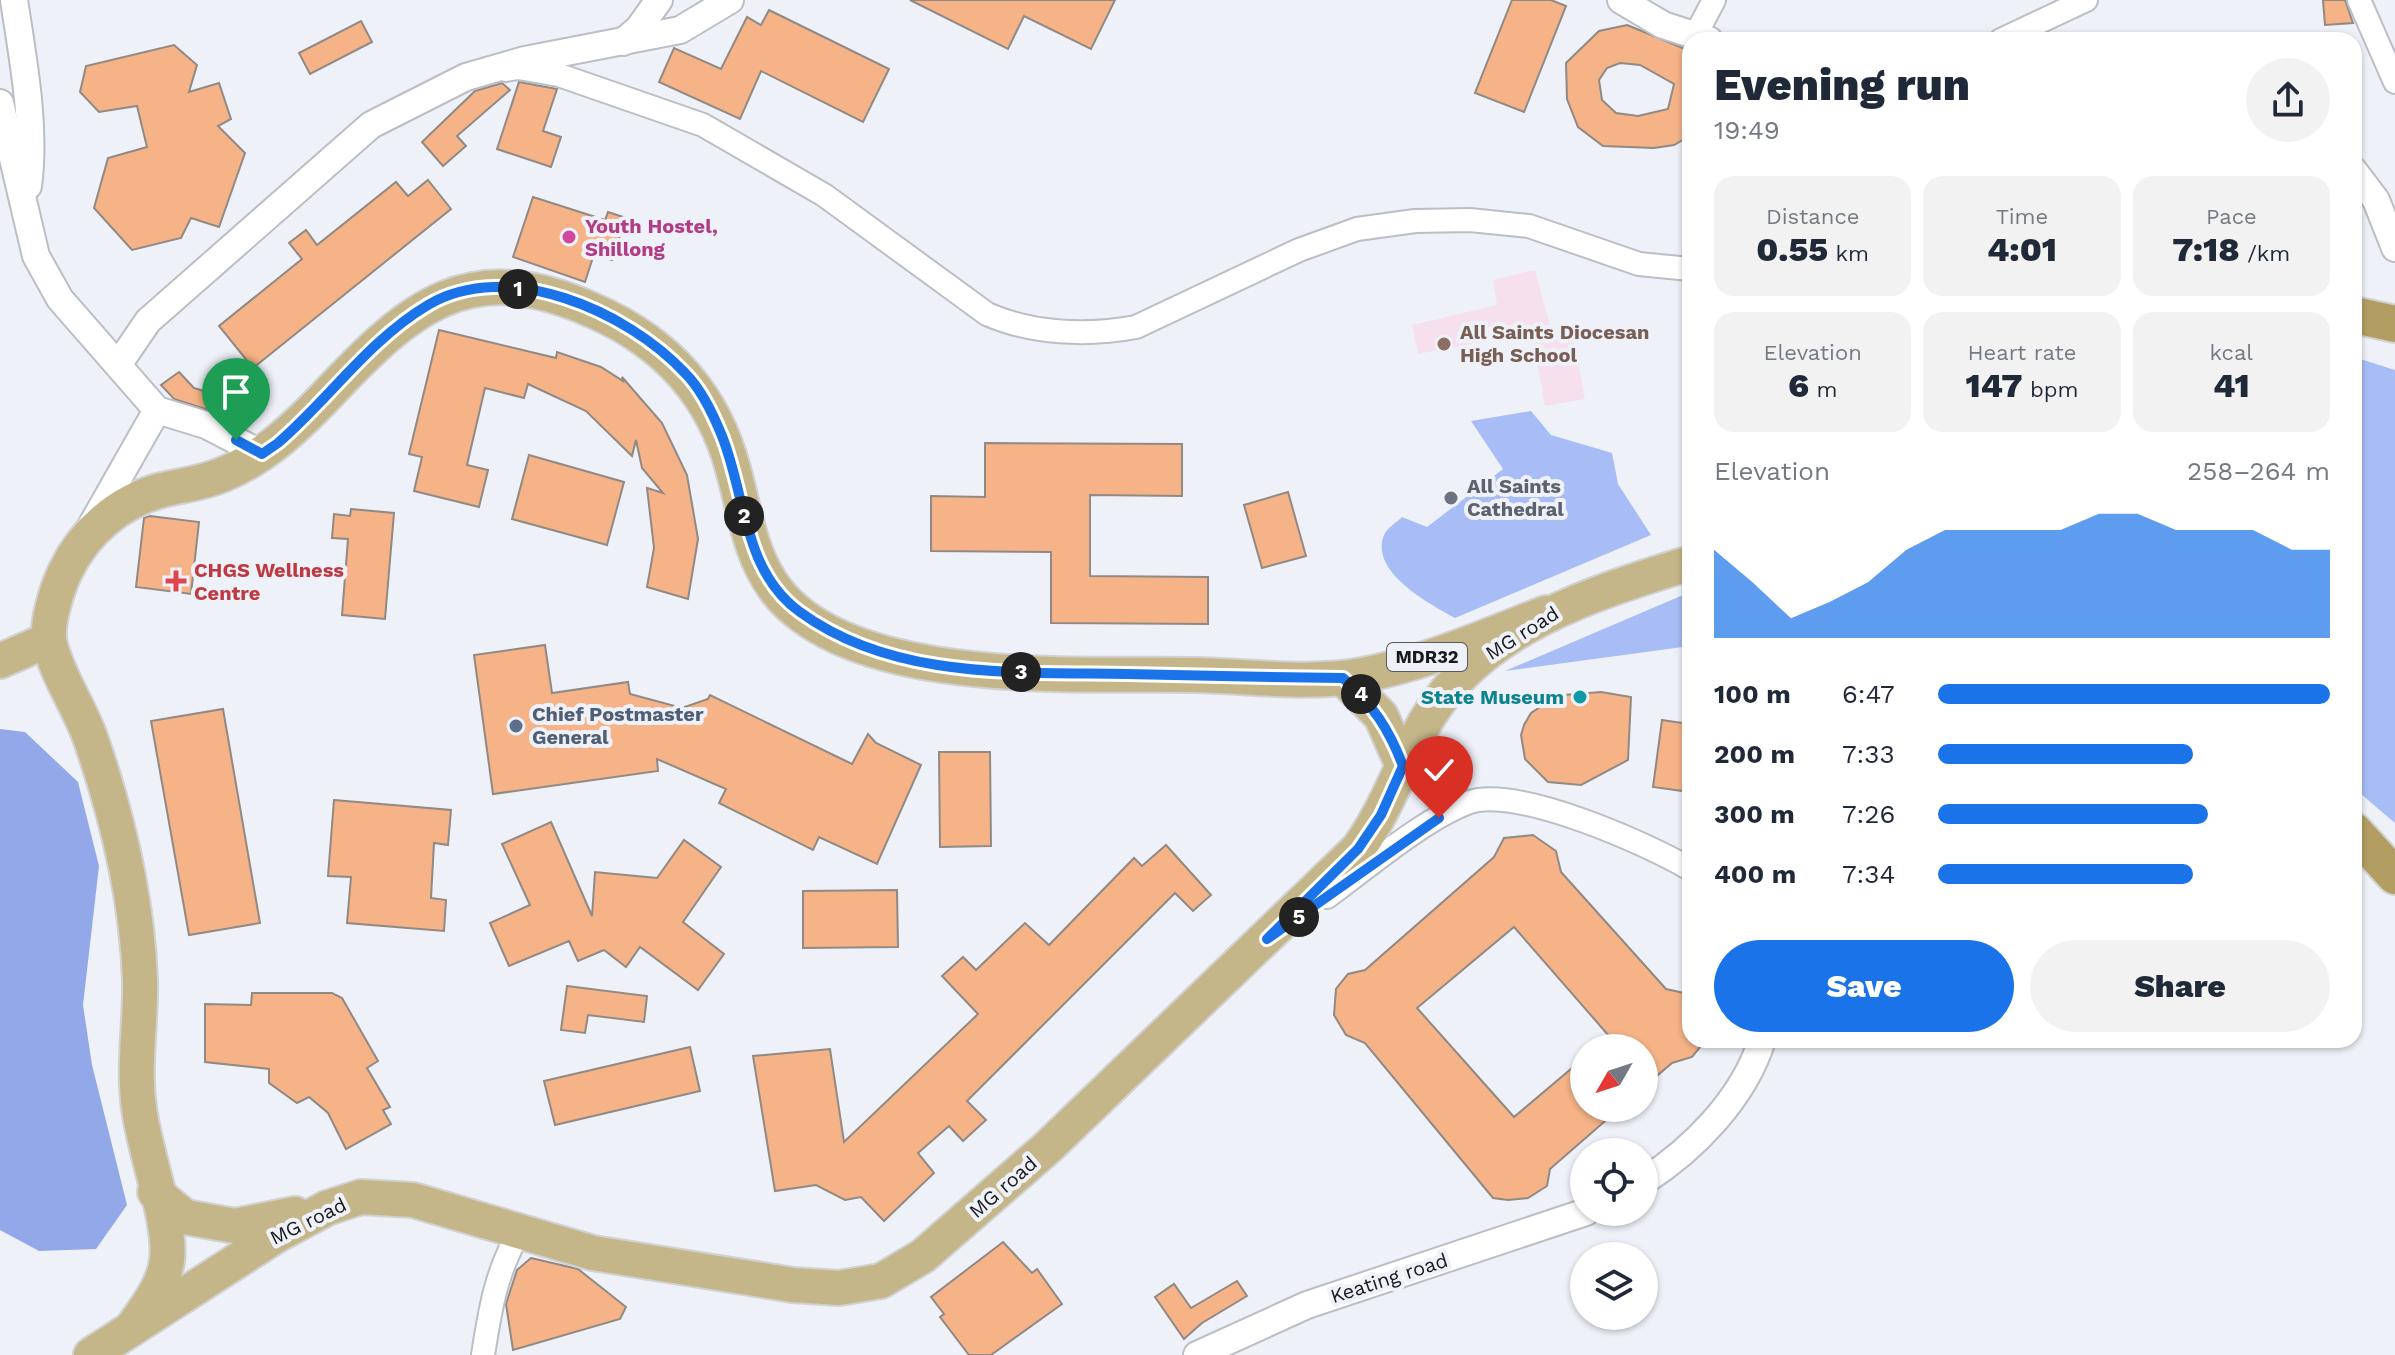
<!DOCTYPE html>
<meta charset="utf-8">
<style>
:root{--surface:#fff;--page:#f2f2f3;--text:#1f2937;--muted:#747a83;--accent:#1a73e8}
body{margin:0;font-family:"Work Sans",sans-serif;background:var(--page);color:var(--text);height:100vh;display:flex;flex-direction:column;font-size:30px;white-space:nowrap}
*{box-sizing:border-box;margin:0}
p{font-size:26px;color:var(--muted)}
.icon{flex:none;width:44px;height:44px;fill:none;stroke:currentColor;stroke-width:2;stroke-linecap:round;stroke-linejoin:round}
.map{position:relative;flex:1;overflow:hidden}
.sheet{position:absolute;left:1682px;top:32px;width:680px;height:1016px;display:flex;flex-direction:column;background:var(--surface);border-radius:24px;box-shadow:0 2px 6px #0004}
.sheet>*{flex:none}
.needle{width:52px;rotate:231deg}
.buttons{position:absolute;left:1570px;top:1034px;display:grid;gap:16px}
.buttons a{display:grid;place-items:center;width:88px;height:88px;border-radius:50%;background:var(--surface);box-shadow:0 2px 6px #0004;font-size:40px}
.pin{position:absolute;display:grid;place-items:center;width:68px;height:68px;color:#fff;margin:-82px -34px;border-radius:50% 50% 50% 0;rotate:-45deg;box-shadow:0 0 8px #0007}
.pin .icon{rotate:45deg}
.km{position:absolute;width:40px;height:40px;margin:-20px;border-radius:50%;background:#222;color:#fff;font-size:22px;line-height:40px;text-align:center}
.round{display:grid;place-items:center;flex:none;width:84px;height:84px;border-radius:42px;background:var(--page)}
.headline{display:flex;align-items:center;justify-content:space-between;height:136px;padding:0 32px}
h1{font-size:44px;font-weight:800;line-height:60px}
.metrics{display:grid;grid-template-columns:repeat(3,1fr);gap:12px;height:136px;padding:8px 32px}
.metrics div{display:grid;align-content:center;border-radius:20px;background:var(--page);text-align:center}
.metrics b{font-size:34px;font-weight:800}
.metrics small{font-size:22px;font-weight:400}
.metrics p{font-size:22px}
.chart{height:224px;padding:16px 32px}
.chart p{display:flex;justify-content:space-between}
.chart svg{width:100%;height:144px;margin-top:8px;fill:var(--accent);opacity:.7}
.action{display:flex;gap:16px;margin-top:auto;padding:16px 32px}
.action a{flex:1;height:92px;border-radius:48px;background:var(--accent);color:#fff;font-size:32px;font-weight:800;line-height:92px;text-align:center}
.action a+a{background:var(--page);color:var(--text)}
ul{padding:0 32px;list-style:none;font-size:26px}
li{display:grid;grid-template-columns:128px 96px 1fr;align-items:center;height:60px}
li i{height:20px;border-radius:10px;background:var(--accent)}
.map>svg:first-child{display:block}
</style>
<div class="map">
<svg width="2395" height="1355" viewBox="0 0 2395 1355">
<rect width="100%" height="100%" fill="#eff1f9"/>
<polygon fill="#f6e0ee" points="1535,270 1550,326 1554,326 1555,334 1572,330 1585,399 1545,406 1532,332 1418,354 1412,325 1497,305 1493,280"/>
<g fill="#a8bcf6">
<polygon points="2354,357 2395,370 2395,823 2354,788"/>
<path d="M 1531,411 L 1551,435 L 1612,453 L 1618,484 L 1651,535 L 1455,618 C 1430,604 1369,572 1384,535 C 1387,528 1397,522 1402,517 L 1427,527 L 1503,469 L 1471,421 Z"/>
<polygon points="1690,592 1690,646 1505,671"/>
</g>
<polygon fill="#93a8e8" points="0,729 25,732 78,782 99,866 83,1005 92,1065 127,1205 96,1249 39,1251 0,1230"/>
<g fill="#f5b387" stroke="#908984" stroke-width="2" fill-rule="evenodd">
<polygon points="910,0 1115,0 1091,49 1024,16 1008,49"/>
<polygon points="1512,0 1551,0 1566,6 1524,112 1475,93"/>
<polygon points="2323,0 2345,0 2353,23 2325,25"/>
<polygon points="769,10 889,69 863,122 761,71 740,119 659,82 674,48 721,69 747,17 761,25"/>
<polygon points="361,21 372,42 310,74 299,53"/>
<path d="M 1627,25 L 1690,51 L 1690,136 L 1674,145 L 1654,148 L 1603,146 L 1578,127 L 1567,99 L 1566,63 L 1599,31 ZM 1620,63 L 1640,65 L 1674,84 L 1668,109 L 1638,116 L 1616,113 L 1602,100 L 1599,80 L 1607,68 Z"/>
<polygon points="174,45 197,65 189,92 219,83 231,119 218,126 245,153 219,227 191,218 181,238 132,250 94,208 108,158 147,147 137,106 99,112 80,92 86,66"/>
<polygon points="519,82 557,89 543,131 561,137 551,167 497,149"/>
<polygon points="502,83 510,90 457,136 466,146 443,166 422,142 475,91"/>
<polygon points="428,180 451,209 253,368 219,326 302,259 289,243 306,230 317,245 396,182 408,196"/>
<polygon points="533,197 605,220 608,212 626,218 612,260 594,254 585,282 513,257"/>
<polygon points="439,330 556,358 557,352 601,367 623,381 622,377 662,423 687,475 698,539 688,599 647,587 654,548 647,488 663,493 642,468 636,440 632,456 586,411 528,384 524,398 485,388 467,465 488,470 479,507 414,491 422,457 409,454"/>
<polygon points="179,372 194,388 207,392 239,380 251,401 218,413 174,399 161,385"/>
<polygon points="985,443 1182,444 1182,496 1090,495 1090,576 1208,577 1208,624 1051,623 1051,552 931,551 931,496 985,497"/>
<polygon points="529,455 624,482 607,545 512,519"/>
<polygon points="1288,492 1306,556 1262,568 1244,505"/>
<polygon points="351,509 394,513 385,619 342,615 348,539 332,538 334,514 350,516"/>
<polygon points="150,516 199,522 191,594 136,587 144,518"/>
<polygon points="545,645 552,693 628,682 630,694 682,708 708,699 710,695 852,764 868,734 876,743 921,765 877,864 819,837 813,850 719,803 726,789 657,759 658,771 493,794 474,655"/>
<polygon points="1601,692 1631,697 1628,760 1581,785 1548,782 1525,759 1521,735 1524,725 1531,713 1551,700 1563,695"/>
<polygon points="223,709 260,923 189,935 151,721"/>
<polygon points="1662,720 1690,724 1690,792 1653,787"/>
<polygon points="939,752 990,752 991,846 940,847"/>
<polygon points="334,800 451,810 448,845 434,843 431,898 446,900 444,931 347,923 351,877 328,876"/>
<polygon points="551,822 592,916 595,872 657,878 684,840 721,867 683,922 724,954 698,990 640,947 626,967 604,950 578,961 569,941 509,966 490,923 530,905 502,844"/>
<polygon points="1533,835 1556,851 1561,872 1666,989 1684,993 1690,1000 1690,1040 1706,1040 1692,1057 1672,1063 1644,1087 1644,1048 1596,1048 1609,1036 1514,927 1417,1008 1514,1117 1584,1058 1584,1108 1620,1108 1550,1169 1547,1186 1528,1198 1508,1200 1493,1198 1365,1043 1346,1035 1334,1015 1336,989 1348,974 1365,970 1494,857 1504,838"/>
<polygon points="1166,845 1211,895 1193,911 1175,893 967,1101 986,1120 963,1141 949,1126 918,1153 934,1173 884,1221 861,1197 845,1200 816,1185 775,1191 753,1056 830,1049 844,1142 978,1014 942,976 963,957 976,970 1025,923 1049,945 1134,858 1142,866"/>
<polygon points="897,890 898,947 803,948 803,891"/>
<polygon points="567,986 647,996 644,1022 588,1015 585,1033 561,1030"/>
<polygon points="252,993 332,993 342,998 378,1061 367,1068 390,1107 383,1110 391,1124 346,1149 328,1113 309,1097 297,1103 269,1083 269,1069 205,1062 205,1004 251,1005"/>
<polygon points="690,1047 700,1091 555,1125 544,1081"/>
<polygon points="1003,1242 1032,1273 1037,1269 1062,1304 991,1355 969,1355 940,1317 944,1314 931,1297"/>
<polygon points="531,1258 578,1269 626,1307 620,1319 513,1350 506,1304 517,1270"/>
<polygon points="1237,1281 1247,1296 1202,1323 1184,1339 1155,1297 1174,1284 1191,1308"/>
</g>
<g fill="none" stroke-linecap="round" stroke-linejoin="round">
<g stroke="#bbbec5" stroke-width="26">
<g id="minor">
<polyline points="2359,0 2395,82"/>
<polyline points="1695,36 1714,0"/>
<polyline points="2001,40 2086,0"/>
<path d="M 506,70 L 518,68 L 559,75 L 703,125 L 824,195 L 987,314 C 1032,334 1088,336 1136,327 L 1299,250 L 1357,229 L 1415,221 L 1470,220 L 1529,226 L 1639,264 L 1690,269"/>
<path d="M 1327,897 C 1367,868 1425,818 1470,802 C 1517,786 1648,844 1690,869"/>
<path d="M 483,1355 C 490,1310 496,1271 520,1231"/>
</g>
</g>
<g stroke="#bbbec5" stroke-width="30">
<g id="tertiary">
<path d="M 14,0 C 23,60 36,126 28,186"/>
<polyline points="1621,0 1663,25 1709,40"/>
<polyline points="623,42 639,28 659,0"/>
<polyline points="0,103 36,256 60,299 157,410 206,425 262,454"/>
<polyline points="2354,171 2376,200 2395,248"/>
<polyline points="118,365 148,321 371,125 466,77 525,60 680,30 730,0"/>
<polyline points="90,528 157,410"/>
<path d="M 1644,1181 C 1694,1149 1744,1098 1762,1040"/>
<polyline points="1197,1355 1307,1305 1586,1212"/>
</g>
</g>
<g stroke="#d1d1d1" stroke-width="38">
<g id="primary">
<polyline points="0,661 48,640"/>
<polyline points="1343,678 1381,716 1403,766"/>
<polyline points="155,1192 185,1217 235,1226 295,1214"/>
<path d="M 132,1328 C 146,1308 164,1286 167,1260 C 172,1223 144,1151 139,1108 C 133,1065 141,1023 140,980 C 137,899 117,815 91,740 C 80,708 58,677 50,645 C 45,626 57,588 66,570 C 85,531 120,501 162,490 C 183,485 204,483 224,474 C 265,457 296,427 326,396 C 410,307 468,254 594,311 C 665,342 713,394 733,469 C 745,511 749,554 776,590 C 852,689 1082,673 1195,675 C 1249,676 1310,685 1363,675 C 1426,663 1487,636 1546,613"/>
<path d="M 91,1355 L 277,1235 L 327,1208 L 361,1197 L 413,1200 L 593,1253 L 793,1285 L 839,1288 L 881,1281 L 923,1256 L 1048,1147 L 1358,849 C 1387,809 1402,762 1427,719 C 1482,627 1593,593 1690,563"/>
</g>
</g>
<g stroke="#d1d1d1" stroke-width="40">
<g id="trunk">
<polyline points="2354,315 2395,324"/>
<polyline points="2354,831 2395,876"/>
</g>
</g>
<use href="#minor" stroke="#fff" stroke-width="22"/>
<use href="#tertiary" stroke="#fff" stroke-width="26"/>
<use href="#primary" stroke="#c5b689" stroke-width="34"/>
<use href="#trunk" stroke="#b29e62" stroke-width="36"/>
</g>
<g fill="none" stroke-linecap="round" stroke-linejoin="round">
<g stroke="#fff" stroke-width="16">
<path id="route" d="M 236,440 L 262,454 L 278,443 C 329,399 369,340 428,305 C 508,258 627,311 685,373 C 702,390 713,414 722,436 C 746,496 743,571 800,612 C 893,680 1017,672 1126,674 C 1198,676 1271,677 1343,678 C 1373,705 1389,729 1403,766 L 1381,815 L 1358,849 L 1267,939 L 1439,818"/>
</g>
<use href="#route" stroke="#1a73e8" stroke-width="10"/>
</g>
<circle fill="#d1479c" stroke="#eff1f9" stroke-width="3" cx="569" cy="237" r="8"/>
<circle fill="#8d6e63" stroke="#eff1f9" stroke-width="3" cx="1444" cy="344" r="8"/>
<circle fill="#6b7280" stroke="#eff1f9" stroke-width="3" cx="1451" cy="498" r="8"/>
<path fill="#e0444e" stroke="#eff1f9" stroke-width="3" d="M172 569h8v8h8v8h-8v8h-8v-8h-8v-8h8z"/>
<circle fill="#0f9aa8" stroke="#eff1f9" stroke-width="3" cx="1580" cy="697" r="8"/>
<circle fill="#5c6f8a" stroke="#eff1f9" stroke-width="3" cx="516" cy="726" r="8"/>
<g text-anchor="middle" stroke-width="8" stroke-linejoin="round" paint-order="stroke">
<rect fill="#eff1f9" stroke="#585a5e" stroke-width="2" x="1387" y="643" width="80" height="28" rx="6"/>
<g font-size="18" font-weight="bold" fill="#18191b">
<text x="1427" y="663">MDR32</text>
</g>
<g font-size="20" font-weight="bold" fill="#b23c85" stroke="#eff1f9" text-anchor="start">
<text x="585" y="233">Youth Hostel,<tspan x="585" dy="23">Shillong</tspan></text>
</g>
<g font-size="20" font-weight="bold" fill="#785e54" stroke="#eff1f9" text-anchor="start">
<text x="1460" y="339">All Saints Diocesan<tspan x="1460" dy="23">High School</tspan></text>
</g>
<g font-size="20" font-weight="bold" fill="#5b616d" stroke="#eff1f9" text-anchor="start">
<text x="1467" y="493">All Saints<tspan x="1467" dy="23">Cathedral</tspan></text>
</g>
<g font-size="20" font-weight="bold" fill="#be3a42" stroke="#eff1f9" text-anchor="start">
<text x="194" y="577">CHGS Wellness<tspan x="194" dy="23">Centre</tspan></text>
</g>
<g font-size="20" fill="#18191b" stroke="#eff1f9">
<text transform="translate(1522 633) rotate(-32)" y="7">MG road</text>
<text transform="translate(1003 1187) rotate(-41)" y="7">MG road</text>
<text transform="translate(308 1221) rotate(-26)" y="7">MG road</text>
<text transform="translate(1389 1278) rotate(-18)" y="7">Keating road</text>
</g>
<g font-size="20" font-weight="bold" fill="#0d838f" stroke="#eff1f9" text-anchor="end">
<text x="1564" y="704">State Museum</text>
</g>
<g font-size="20" font-weight="bold" fill="#4e5e75" stroke="#eff1f9" text-anchor="start">
<text x="532" y="721">Chief Postmaster<tspan x="532" dy="23">General</tspan></text>
</g>
</g>
</svg>
<div class="buttons">
<a><svg class="needle" viewBox="-14 -14 28 28"><path d="M0-13l5 13h-10z" fill="#e53935"/><path d="M0 13l5-13h-10z" fill="#747a83"/></svg></a>
<a><svg class="icon" aria-label="locate" viewBox="0 0 24 24"><circle cx="12" cy="12" r="6"/><path d="M12 2v4M12 18v4M2 12h4M18 12h4"/></svg></a>
<a><svg class="icon" aria-label="layers" viewBox="0 0 24 24"><path d="M12 4l9 5-9 5-9-5zM3 14l9 5 9-5"/></svg></a>
</div>
<div class="pin" style="left:236px;top:440px;background:#1e9e55"><svg class="icon" aria-label="arrive" viewBox="0 0 24 24"><path d="M6 21V4h12l-3 4 3 4H6"/></svg></div>
<div class="pin" style="left:1439px;top:818px;background:#d93025"><svg class="icon" aria-label="check" viewBox="0 0 24 24"><path d="M5 12l5 5 9-10"/></svg></div>
<b class="km" style="left:518px;top:289px">1</b>
<b class="km" style="left:744px;top:516px">2</b>
<b class="km" style="left:1021px;top:672px">3</b>
<b class="km" style="left:1361px;top:694px">4</b>
<b class="km" style="left:1299px;top:917px">5</b>
<section class="sheet">
<div class="headline"><div><h1>Evening run</h1><p>19:49</p></div><a class="round"><svg class="icon" aria-label="share" viewBox="0 0 24 24"><path d="M12 15V3M7 8l5-5 5 5M5 13v7h14v-7"/></svg></a></div>
<div class="metrics">
<div><p>Distance</p><b>0.55<small> km</small></b></div>
<div><p>Time</p><b>4:01</b></div>
<div><p>Pace</p><b>7:18<small> /km</small></b></div>
</div>
<div class="metrics">
<div><p>Elevation</p><b>6<small> m</small></b></div>
<div><p>Heart rate</p><b>147<small> bpm</small></b></div>
<div><p>kcal</p><b>41</b></div>
</div>
<div class="chart"><p><span>Elevation</span>258–264 m</p>
<svg viewBox="0 0 160 44" preserveAspectRatio="none"><path d="M0 44V17L10 27L20 38L30 33L40 27L50 17L60 11L70 11L80 11L90 11L100 6L110 6L120 11L130 11L140 11L150 17L160 17V44z"/></svg>
</div>
<ul>
<li><b>100 m</b>6:47<i style="width:100%"></i></li>
<li><b>200 m</b>7:33<i style="width:65%"></i></li>
<li><b>300 m</b>7:26<i style="width:69%"></i></li>
<li><b>400 m</b>7:34<i style="width:65%"></i></li>
</ul>
<div class="action"><a>Save</a><a>Share</a></div>
</section>
</div>
